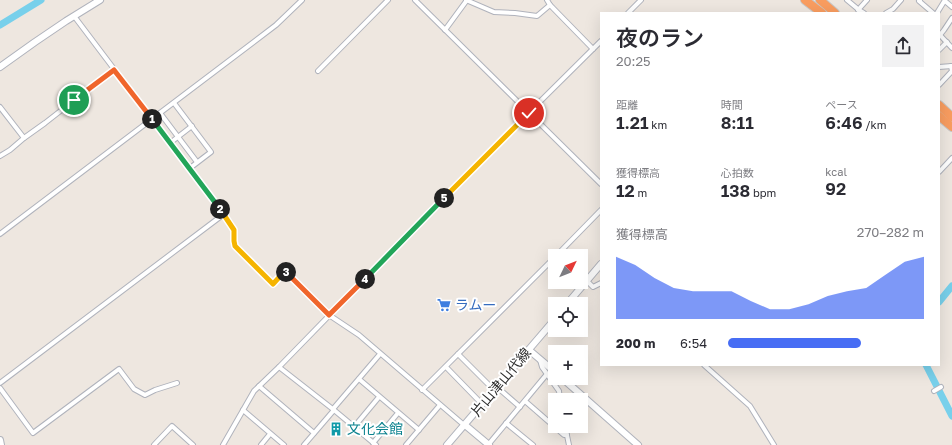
<!DOCTYPE html>
<html lang="ja">
<meta charset="utf-8">
<style>
:root{--surface:#fff;--page:#f2f2f3;--text:#2b2b33;--muted:#7c7c81;--accent:#476df4}
body{margin:0;font-family:"Golos Text","Noto Sans JP",sans-serif;background:var(--page);color:var(--text);height:100vh;display:flex;flex-direction:column;font-size:15px;white-space:nowrap}
*{box-sizing:border-box;margin:0}
p{font-size:13px;color:var(--muted)}
.icon{flex:none;width:22px;height:22px;fill:none;stroke:currentColor;stroke-width:2;stroke-linecap:round;stroke-linejoin:round}
.map{position:relative;flex:1;overflow:hidden}
.details{position:absolute;left:600px;top:12px;width:340px;height:354px;display:flex;flex-direction:column;background:var(--surface);border-radius:0px;box-shadow:0 4px 16px #0002}
.details>*{flex:none}
.needle{width:26px;rotate:47deg}
.controls{position:absolute;left:548px;top:249px;display:grid;gap:8px}
.controls a{display:grid;place-items:center;width:40px;height:40px;border-radius:0px;background:var(--surface);box-shadow:0 4px 16px #0002;font-size:20px}
.pin{position:absolute;display:grid;place-items:center;width:34px;height:34px;color:#fff;margin:-17px;border:2px solid #fff;border-radius:50%;box-shadow:0 1px 4px #0007}
.km{position:absolute;width:20px;height:20px;margin:-10px;border-radius:50%;background:#222;color:#fff;font-size:11px;line-height:20px;text-align:center}
.round{display:grid;place-items:center;flex:none;width:42px;height:42px;border-radius:0px;background:var(--page)}
.overview{display:flex;align-items:center;justify-content:space-between;height:68px;padding:0 16px}
h1{font-size:22px;font-weight:600;line-height:30px}
.figures{display:grid;grid-template-columns:repeat(3,1fr);gap:6px;height:68px;padding:4px 16px}
.figures div{display:grid;align-content:center}
.figures b{font-size:17px;font-weight:600}
.figures small{font-size:11px;font-weight:400}
.figures p{font-size:11px}
.chart{height:112px;padding:8px 16px}
.chart p{display:flex;justify-content:space-between}
.chart svg{width:100%;height:72px;margin-top:4px;fill:var(--accent);opacity:.7}
ul{padding:0 16px;list-style:none;font-size:13px}
li{display:grid;grid-template-columns:64px 48px 1fr;align-items:center;height:30px}
li i{height:10px;border-radius:5px;background:var(--accent)}
.map>svg:first-child{display:block}
</style>
<div class="map">
<svg width="952" height="445" viewBox="0 0 952 445">
<rect width="100%" height="100%" fill="#eee7e0"/>
<g fill="none" stroke-linecap="round" stroke-linejoin="round">
<g stroke="#78d0eb" stroke-width="7">
<polyline points="0,25 41,0"/>
<polyline points="939,302 952,286"/>
<polyline points="926,365 952,416"/>
</g>
<g stroke="#b0b3bc" stroke-width="6">
<g id="street">
<polyline points="415,0 601,184"/>
<polyline points="466,0 494,12 515,13 537,16 550,5"/>
<polyline points="547,0 550,5 593,49"/>
<polyline points="847,0 859,10 864,13"/>
<polyline points="920,0 919,1 933,13"/>
<polyline points="945,1 952,7"/>
<polyline points="858,10 867,0"/>
<polyline points="628,13 641,0"/>
<polyline points="886,13 893,9 901,0"/>
<polyline points="937,13 945,0"/>
<polyline points="74,16 231,224 234,230 234,235 235,245 239,251 273,284 284,272 286,272 329,315 359,335 464,425"/>
<polyline points="445,30 467,0"/>
<polyline points="939,34 952,48"/>
<polyline points="940,35 944,30 952,18"/>
<polyline points="939,50 947,42"/>
<polyline points="939,67 952,66"/>
<polyline points="318,71 388,0"/>
<polyline points="939,85 952,71 951,66"/>
<polyline points="174,103 211,152 190,168"/>
<polyline points="0,107 24,138"/>
<polyline points="160,113 197,162"/>
<polyline points="170,143 192,126"/>
<polyline points="0,156 10,150 24,138 45,123 95,84 114,70"/>
<polyline points="939,172 952,158"/>
<polyline points="0,234 276,25 302,0"/>
<polyline points="556,256 601,210"/>
<polyline points="587,281 593,287 601,283"/>
<polyline points="458,354 494,390"/>
<polyline points="540,360 542,367 559,391 560,400"/>
<polyline points="704,365 750,406 774,445"/>
<polyline points="279,367 334,410 376,445"/>
<polyline points="446,367 482,404"/>
<polyline points="359,379 419,430"/>
<polyline points="0,383 224,214"/>
<polyline points="259,386 314,433"/>
<polyline points="497,387 520,407"/>
<polyline points="0,388 33,433 119,369 134,389 145,395 155,390 177,383"/>
<polyline points="422,390 555,257"/>
<polyline points="934,391 941,387"/>
<polyline points="525,401 564,435 567,435"/>
<polyline points="333,409 380,354"/>
<polyline points="243,410 284,445"/>
<polyline points="506,423 533,445"/>
<polyline points="565,426 569,445"/>
<polyline points="354,427 379,397"/>
<polyline points="373,443 398,413"/>
<polyline points="154,445 172,426 193,445"/>
<polyline points="223,445 254,391 279,367 469,172 601,41"/>
<polyline points="261,445 270,434"/>
<polyline points="304,445 334,410"/>
<polyline points="406,445 440,405"/>
<polyline points="488,445 547,374"/>
</g>
</g>
<g stroke="#b0b3bc" stroke-width="8">
<g id="secondary">
<polyline points="0,67 35,42 66,21 100,0"/>
<polyline points="567,304 601,264"/>
<polyline points="529,350 555,372"/>
<polyline points="562,378 638,445"/>
<polyline points="465,425 489,445"/>
<polyline points="0,440 1,445"/>
<polyline points="447,445 555,319"/>
</g>
</g>
<g stroke="#c8c8c8" stroke-width="10">
<g id="highway">
<polyline points="805,0 822,13"/>
<polyline points="820,0 835,13"/>
<polyline points="939,105 952,117"/>
<polyline points="939,116 952,127"/>
</g>
</g>
<use href="#street" stroke="#fff" stroke-width="4"/>
<use href="#secondary" stroke="#fff" stroke-width="6"/>
<use href="#highway" stroke="#f99d60" stroke-width="8"/>
</g>
<g fill="none" stroke-linecap="round" stroke-linejoin="round">
<g stroke="#fff" stroke-width="8">
<polyline id="split-1" points="74,100 114,70 152,119"/>
</g>
<g stroke="#fff" stroke-width="8">
<polyline id="split-2" points="152,119 220,209"/>
</g>
<g stroke="#fff" stroke-width="8">
<polyline id="split-3" points="220,209 234,230 234,241 235,246 273,284 284,272 286,272"/>
</g>
<g stroke="#fff" stroke-width="8">
<polyline id="split-4" points="286,272 329,315 365,279"/>
</g>
<g stroke="#fff" stroke-width="8">
<polyline id="split-5" points="365,279 444,198"/>
</g>
<g stroke="#fff" stroke-width="8">
<polyline id="split-6" points="444,198 529,113"/>
</g>
<use href="#split-1" stroke="#f0652b" stroke-width="5"/>
<use href="#split-2" stroke="#22a559" stroke-width="5"/>
<use href="#split-3" stroke="#f5b400" stroke-width="5"/>
<use href="#split-4" stroke="#f0652b" stroke-width="5"/>
<use href="#split-5" stroke="#22a559" stroke-width="5"/>
<use href="#split-6" stroke="#f5b400" stroke-width="5"/>
</g>
<defs>
<g id="supermarket-bare" transform="scale(1.08)"><path d="M-6-5.5h2.5l.6 2H6L4.5 2H-2.5L-4.4-4H-6ZM-1.5 3.2a1.3 1.3 0 1 0 .1 0ZM3 3.2a1.3 1.3 0 1 0 .1 0Z" fill="#3f7fe0" stroke="#fff" stroke-width="2.5" paint-order="stroke"/></g>
<g id="building-bare" transform="scale(1.08)"><path d="M-4-6H4V6H1V3H-1V6H-4ZM-2.5-4.3h1.7v1.8h-1.7ZM.8-4.3h1.7v1.8H.8ZM-2.5-1h1.7V.8h-1.7ZM.8-1h1.7V.8H.8Z" fill="#0f9aa8" stroke="#fff" stroke-width="2.5" paint-order="stroke"/></g>
</defs>
<g fill-rule="evenodd">
<use href="#supermarket-bare" x="444" y="305"/>
<use href="#building-bare" x="336" y="429"/>
</g>
<g text-anchor="middle" stroke-width="4" stroke-linejoin="round" paint-order="stroke">
<g font-size="14" fill="#366cbe" stroke="#fff" text-anchor="start">
<text x="455" y="310">ラムー</text>
</g>
<g font-size="14" fill="#2d2d2d" stroke="#fff">
<text transform="translate(501 382) rotate(-50)" y="5">片山津山代線</text>
</g>
<g font-size="14" fill="#0d838f" stroke="#fff" text-anchor="start">
<text x="347" y="434">文化会館</text>
</g>
</g>
</svg>
<div class="controls">
<a><svg class="needle" viewBox="-14 -14 28 28"><path d="M0-13l5 13h-10z" fill="#e53935"/><path d="M0 13l5-13h-10z" fill="#7c7c81"/></svg></a>
<a><svg class="icon" aria-label="locate" viewBox="0 0 24 24"><circle cx="12" cy="12" r="6"/><path d="M12 2v4M12 18v4M2 12h4M18 12h4"/></svg></a>
<a>+</a>
<a>−</a>
</div>
<div class="pin" style="left:74px;top:100px;background:#1e9e55"><svg class="icon" aria-label="arrive" viewBox="0 0 24 24"><path d="M6 21V4h12l-3 4 3 4H6"/></svg></div>
<div class="pin" style="left:529px;top:113px;background:#d93025"><svg class="icon" aria-label="check" viewBox="0 0 24 24"><path d="M5 12l5 5 9-10"/></svg></div>
<b class="km" style="left:152px;top:119px">1</b>
<b class="km" style="left:220px;top:209px">2</b>
<b class="km" style="left:286px;top:272px">3</b>
<b class="km" style="left:365px;top:279px">4</b>
<b class="km" style="left:444px;top:198px">5</b>
<section class="details">
<div class="overview"><div><h1>夜のラン</h1><p>20:25</p></div><a class="round"><svg class="icon" aria-label="share" viewBox="0 0 24 24"><path d="M12 15V3M7 8l5-5 5 5M5 13v7h14v-7"/></svg></a></div>
<div class="figures">
<div><p>距離</p><b>1.21<small> km</small></b></div>
<div><p>時間</p><b>8:11</b></div>
<div><p>ペース</p><b>6:46<small> /km</small></b></div>
</div>
<div class="figures">
<div><p>獲得標高</p><b>12<small> m</small></b></div>
<div><p>心拍数</p><b>138<small> bpm</small></b></div>
<div><p>kcal</p><b>92</b></div>
</div>
<div class="chart"><p><span>獲得標高</span>270–282 m</p>
<svg viewBox="0 0 160 44" preserveAspectRatio="none"><path d="M0 44V6L10 11L20 19L30 25L40 27L50 27L60 27L70 33L80 38L90 38L100 35L110 30L120 27L130 25L140 17L150 9L160 6V44z"/></svg>
</div>
<ul>
<li><b>200 m</b>6:54<i style="width:68%"></i></li>
</ul>
</section>
</div>
